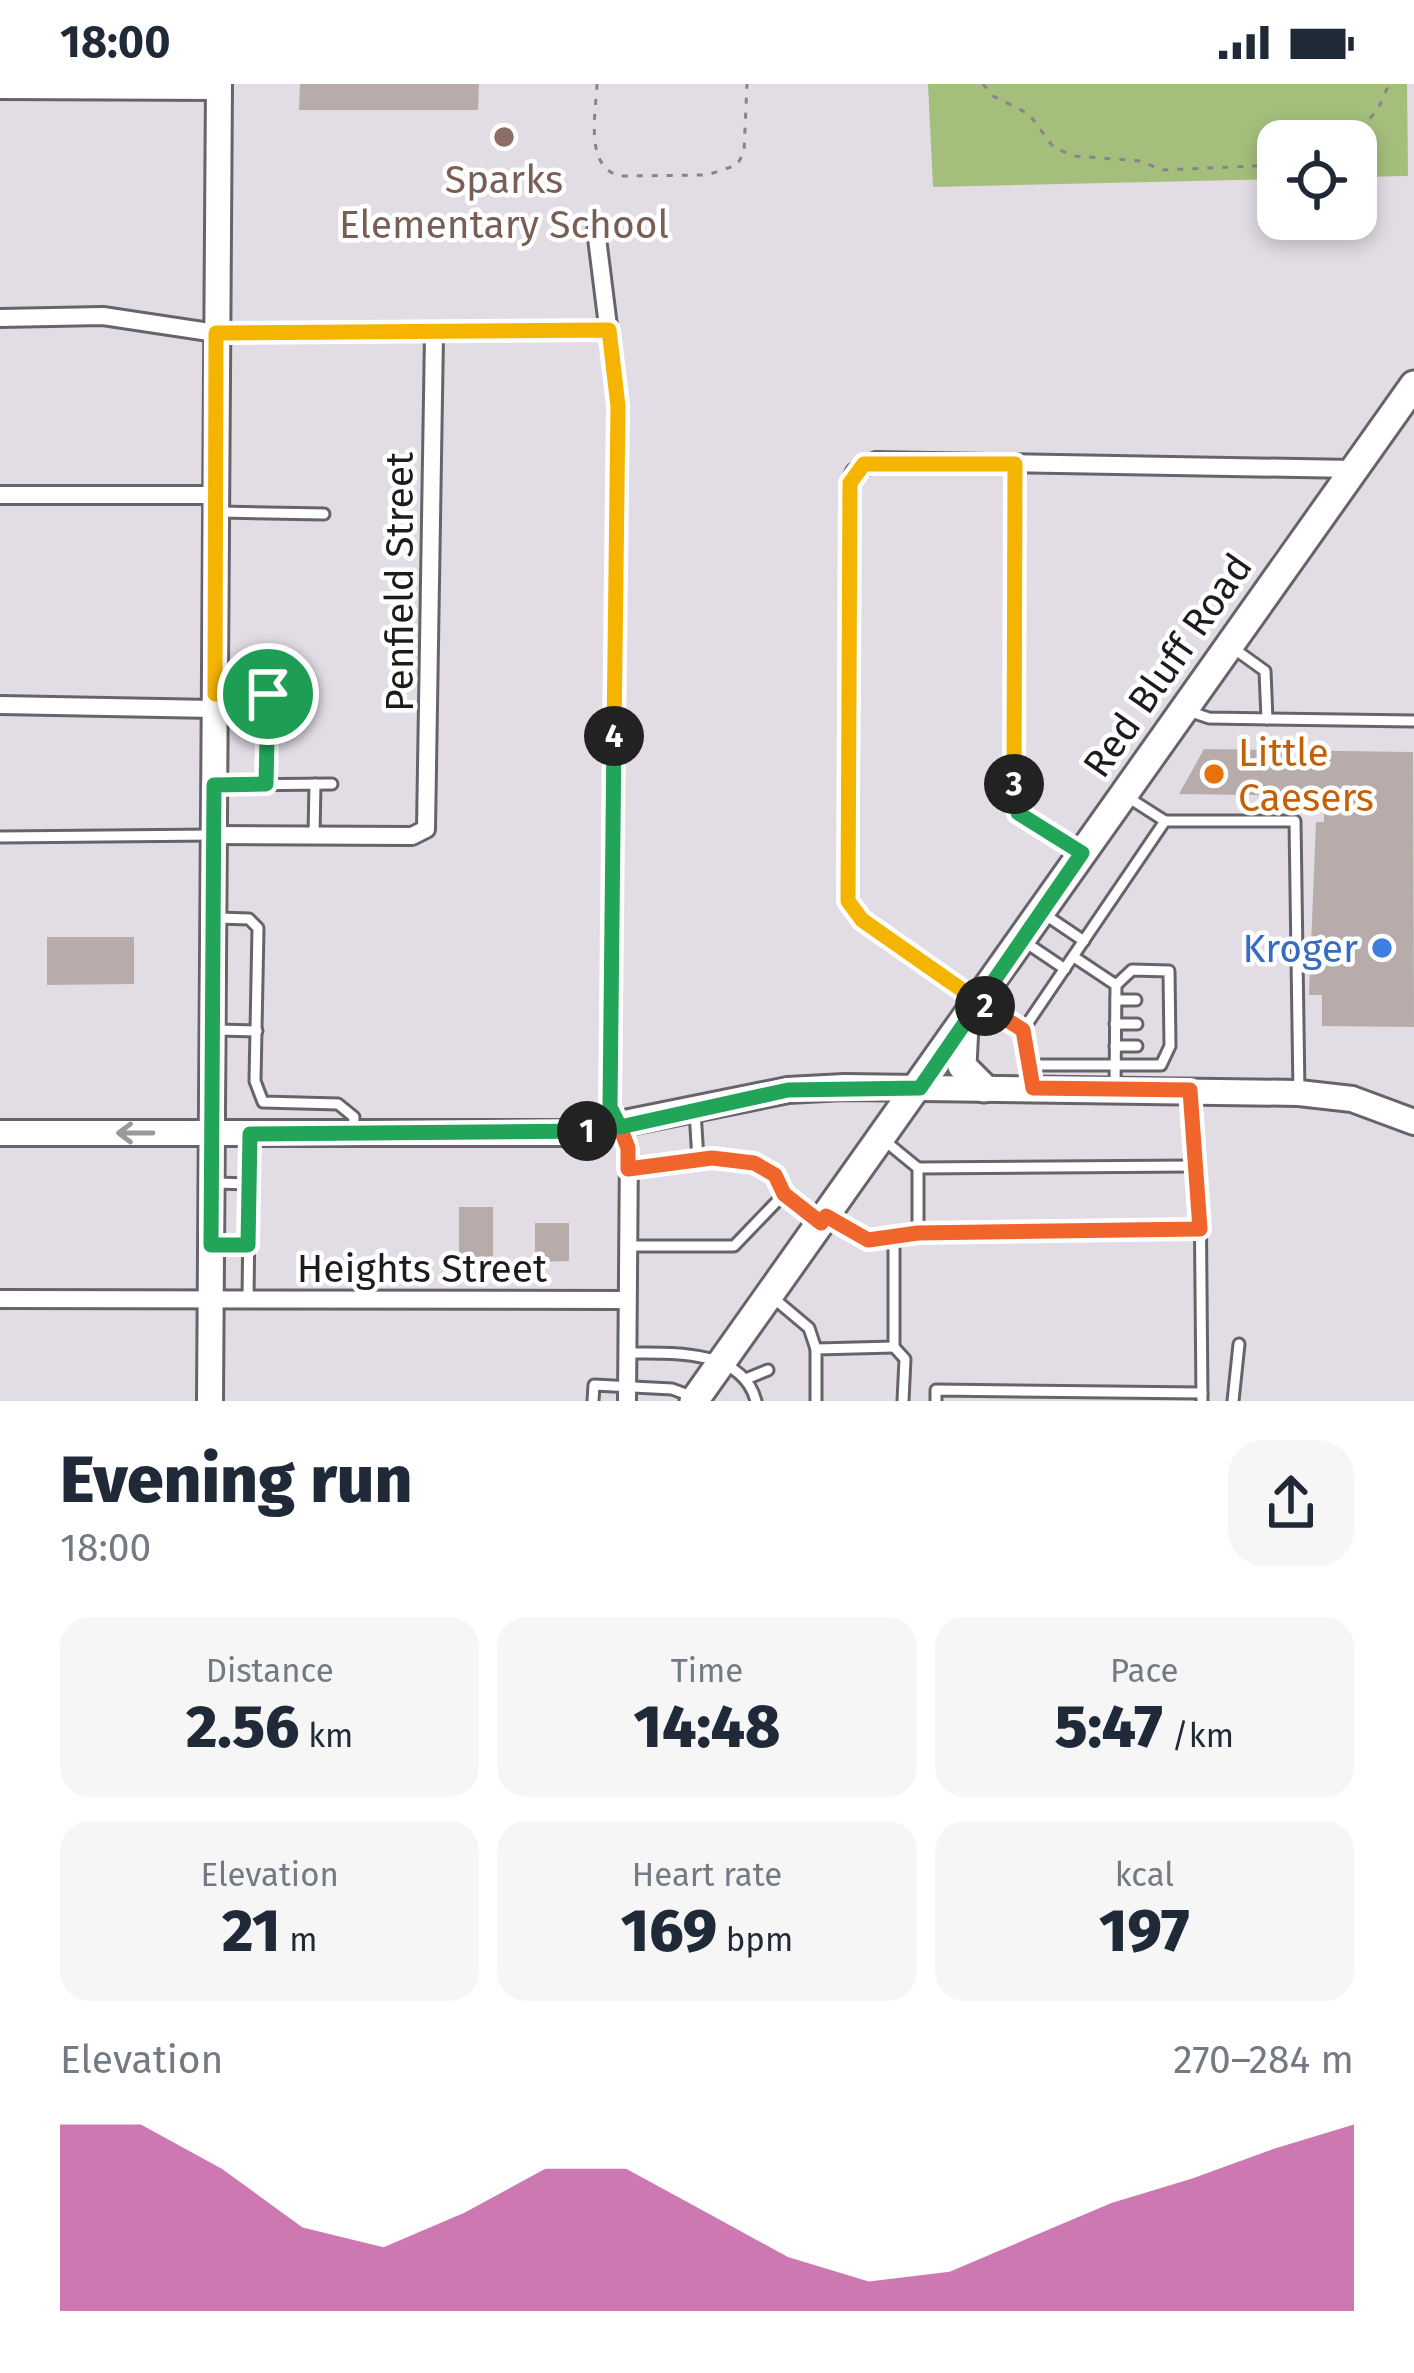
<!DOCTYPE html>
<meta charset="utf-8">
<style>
:root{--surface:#fff;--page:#f6f6f7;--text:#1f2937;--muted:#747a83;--accent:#ba3f91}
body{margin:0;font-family:"Fira Sans",sans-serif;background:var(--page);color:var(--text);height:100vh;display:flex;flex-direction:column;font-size:45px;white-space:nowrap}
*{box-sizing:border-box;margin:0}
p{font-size:39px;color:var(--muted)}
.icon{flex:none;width:66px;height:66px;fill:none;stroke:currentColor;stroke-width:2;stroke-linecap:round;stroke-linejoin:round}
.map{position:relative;height:1317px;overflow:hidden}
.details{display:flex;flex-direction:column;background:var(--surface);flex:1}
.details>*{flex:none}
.tools{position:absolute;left:1257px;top:36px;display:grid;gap:24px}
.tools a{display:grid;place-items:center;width:120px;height:120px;border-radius:24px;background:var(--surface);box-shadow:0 6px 18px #0003;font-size:60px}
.pin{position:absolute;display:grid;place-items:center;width:102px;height:102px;color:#fff;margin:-51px;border:6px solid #fff;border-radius:50%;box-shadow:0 3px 12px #0007}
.km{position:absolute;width:60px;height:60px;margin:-30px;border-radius:50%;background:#222;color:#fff;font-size:33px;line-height:60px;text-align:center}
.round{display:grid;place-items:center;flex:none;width:126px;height:126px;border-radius:36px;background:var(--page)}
.overview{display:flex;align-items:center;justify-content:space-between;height:204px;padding:0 60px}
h1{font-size:66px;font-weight:800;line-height:90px}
.figures{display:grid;grid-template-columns:repeat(3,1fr);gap:18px;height:204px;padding:12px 60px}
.figures div{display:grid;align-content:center;border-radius:30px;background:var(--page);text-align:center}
.figures b{font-size:60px;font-weight:800}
.figures small{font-size:33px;font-weight:400}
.figures p{font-size:33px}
.chart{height:336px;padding:24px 60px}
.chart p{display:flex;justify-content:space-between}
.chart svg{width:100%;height:216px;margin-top:12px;fill:var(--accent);opacity:.7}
.status{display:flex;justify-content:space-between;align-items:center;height:84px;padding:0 60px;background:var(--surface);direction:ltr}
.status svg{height:33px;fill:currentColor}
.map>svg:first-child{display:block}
</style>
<div class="status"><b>18:00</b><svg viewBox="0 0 49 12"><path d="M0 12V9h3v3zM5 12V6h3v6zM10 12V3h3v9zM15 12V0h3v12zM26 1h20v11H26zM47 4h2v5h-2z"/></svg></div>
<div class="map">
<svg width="1414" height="1317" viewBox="0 0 1414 1317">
<rect width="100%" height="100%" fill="#e2dce5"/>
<polygon fill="#a4bf7c" points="928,0 1407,0 1408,92 1356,93 1356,57 1278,57 1278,95 933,103"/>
<g fill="#b8acaa">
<polygon points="300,0 479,0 478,26 299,26"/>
<polygon points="1204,665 1413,668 1414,943 1322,942 1322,911 1309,911 1316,738 1324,738 1324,712 1179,710"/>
<polygon points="47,853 134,853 134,900 47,901"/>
<rect x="459" y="1123" width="34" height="53"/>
<polygon points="535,1139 569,1139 569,1177 535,1178"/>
</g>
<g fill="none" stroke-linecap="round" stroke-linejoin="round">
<g stroke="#68636b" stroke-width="15">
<g id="service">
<polyline points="221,428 324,430"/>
<polyline points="1233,564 1265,587 1267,635"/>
<polyline points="219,610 268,610"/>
<polyline points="1188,627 1209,634 1414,637"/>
<polyline points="266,700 268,591"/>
<polyline points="217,701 332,700"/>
<polyline points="1129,714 1165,737"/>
<polyline points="314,751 315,700"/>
<polyline points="0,753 213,751"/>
<polyline points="1044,830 1084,857"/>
<polyline points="218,834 249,835 258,844 255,997 263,1018 338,1020 354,1033 353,1048"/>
<polyline points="1025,858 1065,885"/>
<polyline points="1074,873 1116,901 1115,1004"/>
<polyline points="1116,916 1136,916"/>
<polyline points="983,920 1023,946 1029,981 1161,981 1170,962 1169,887 1132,886 1116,901"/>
<polyline points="1115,940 1137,940"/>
<polyline points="218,946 257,947"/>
<polyline points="1023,946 1165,737 1295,737 1299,1009"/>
<polyline points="1115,962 1137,962"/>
<polyline points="1190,1012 1192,1082 1200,1091 1202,1317"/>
<polyline points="695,1027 698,1076"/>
<polyline points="885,1057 918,1084"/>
<polyline points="628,1085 712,1074 754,1079 775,1091 784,1110 817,1135"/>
<polyline points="217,1099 249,1100"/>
<polyline points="828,1134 868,1157 918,1149 1200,1146"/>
<polyline points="918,1149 918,1084 1192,1082"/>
<polyline points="216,1161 248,1161"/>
<polyline points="627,1162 734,1162 784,1110"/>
<polyline points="771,1212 809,1244 816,1265"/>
<polyline points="248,1216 250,1050"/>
<polyline points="894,1263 905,1275 903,1317"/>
<path d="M 627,1269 C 670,1269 742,1264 756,1317"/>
<polyline points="746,1295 768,1286"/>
<polyline points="593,1317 594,1301 672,1305 691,1312"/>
<polyline points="816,1317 816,1265 894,1263 894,1153"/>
<polyline points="936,1317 936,1306 1202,1309"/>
<polyline points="1233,1317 1239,1260"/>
</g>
</g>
<g stroke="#68636b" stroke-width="22">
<g id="minor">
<polyline points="0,6 219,7"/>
<polyline points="596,146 618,322 610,1023 629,1064 627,1317"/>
<polyline points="0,234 103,232 216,249 609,246"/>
<polyline points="1015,379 1015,717 1019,729 1082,769"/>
<polyline points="0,411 216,411"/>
<polyline points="0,621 214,625"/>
<polyline points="213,751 412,752 426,745 434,251"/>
<polyline points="979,917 862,836 849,817 850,399 855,388 876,377 1354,385"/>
<polyline points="0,1215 627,1216"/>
</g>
</g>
<g stroke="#68636b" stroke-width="30">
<g id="secondary">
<polyline points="0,1049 575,1049 788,1006 844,1003 1299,1009 1352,1015 1414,1038"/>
<polyline points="210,1317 219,0"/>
</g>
</g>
<g stroke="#68636b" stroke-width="33">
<g id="primary">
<polyline points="964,941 962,982 984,1004"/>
<polyline points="694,1317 1414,301"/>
</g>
</g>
<g stroke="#89848b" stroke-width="3" stroke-dasharray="6 9" stroke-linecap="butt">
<path d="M 597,0 C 596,29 584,83 620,92 L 707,91 L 737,81 L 744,68 L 747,0"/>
<polyline points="983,0 993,12 1029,30 1054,64 1075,72 1141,77 1161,86 1278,81"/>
<polyline points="1350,57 1378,25 1389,0"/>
</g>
<use href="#service" stroke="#fff" stroke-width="9"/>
<use href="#minor" stroke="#fff" stroke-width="16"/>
<use href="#secondary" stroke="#fff" stroke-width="24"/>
<use href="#primary" stroke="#fff" stroke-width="27"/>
</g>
<defs><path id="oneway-shaft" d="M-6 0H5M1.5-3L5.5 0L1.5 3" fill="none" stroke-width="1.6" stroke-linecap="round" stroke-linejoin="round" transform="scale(3)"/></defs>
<use stroke="#99989a" href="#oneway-shaft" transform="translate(135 1049) rotate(-180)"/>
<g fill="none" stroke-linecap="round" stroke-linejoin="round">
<g stroke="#fff" stroke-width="24">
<polyline id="split-1" points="268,610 266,700 214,701 211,1161 248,1161 250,1050 587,1047"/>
</g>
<g stroke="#fff" stroke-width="24">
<polyline id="split-2" points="587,1047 620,1043 628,1064 628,1085 712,1074 754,1079 775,1091 784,1110 821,1139 826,1132 868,1156 918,1149 1200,1145 1190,1006 1033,1004 1023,946 985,922"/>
</g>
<g stroke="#fff" stroke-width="24">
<polyline id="split-3" points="985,922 862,836 848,817 850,399 864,380 1015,380 1014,700"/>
</g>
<g stroke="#fff" stroke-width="24">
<polyline id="split-4" points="614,652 610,1023 620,1043 788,1006 920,1004 1082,769 1018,729 1014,700"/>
</g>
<g stroke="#fff" stroke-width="24">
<polyline id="split-5" points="268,610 215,610 216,249 609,246 618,322 614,652"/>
</g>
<use href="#split-1" stroke="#22a559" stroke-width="15"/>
<use href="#split-2" stroke="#f0652b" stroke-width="15"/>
<use href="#split-3" stroke="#f5b400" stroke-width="15"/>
<use href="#split-4" stroke="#22a559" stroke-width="15"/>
<use href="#split-5" stroke="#f5b400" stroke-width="15"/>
</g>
<circle fill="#8d6e63" stroke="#fff" stroke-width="4.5" cx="504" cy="53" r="12"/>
<circle fill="#e8710a" stroke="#fff" stroke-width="4.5" cx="1214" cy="690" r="12"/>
<circle fill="#3f7fe0" stroke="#fff" stroke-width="4.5" cx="1382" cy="864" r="12"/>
<g text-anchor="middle" stroke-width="9" stroke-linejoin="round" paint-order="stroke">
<g font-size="39" fill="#785e54" stroke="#fff">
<text x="504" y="109">Sparks<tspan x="504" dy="45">Elementary School</tspan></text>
</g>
<g font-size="39" fill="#1d1b1e" stroke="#fff">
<text transform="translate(399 498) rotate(-90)" y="14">Penfield Street</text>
<text transform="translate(1167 581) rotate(-55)" y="14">Red Bluff Road</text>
<text x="422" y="1198">Heights Street</text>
</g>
<g font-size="39" fill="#c56008" stroke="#fff" text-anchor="start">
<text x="1238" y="682">Little<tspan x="1238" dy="45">Caesers</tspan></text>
</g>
<g font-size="39" fill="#366cbe" stroke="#fff" text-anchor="end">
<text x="1358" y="878">Kroger</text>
</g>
</g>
</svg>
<div class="tools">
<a><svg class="icon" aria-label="locate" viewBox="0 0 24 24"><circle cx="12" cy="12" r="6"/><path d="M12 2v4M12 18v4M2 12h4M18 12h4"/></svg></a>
</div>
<div class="pin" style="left:268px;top:610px;background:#1e9e55"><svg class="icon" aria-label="arrive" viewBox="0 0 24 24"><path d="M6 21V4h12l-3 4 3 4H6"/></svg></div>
<b class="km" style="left:587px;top:1047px">1</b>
<b class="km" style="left:985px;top:922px">2</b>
<b class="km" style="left:1014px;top:700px">3</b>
<b class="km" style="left:614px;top:652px">4</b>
</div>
<section class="details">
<div class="overview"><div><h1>Evening run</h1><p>18:00</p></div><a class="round"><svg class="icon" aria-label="share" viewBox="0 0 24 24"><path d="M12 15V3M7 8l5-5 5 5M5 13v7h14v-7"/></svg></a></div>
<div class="figures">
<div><p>Distance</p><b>2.56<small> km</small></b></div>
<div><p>Time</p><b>14:48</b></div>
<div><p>Pace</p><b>5:47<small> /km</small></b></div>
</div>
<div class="figures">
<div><p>Elevation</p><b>21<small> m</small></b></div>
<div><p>Heart rate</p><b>169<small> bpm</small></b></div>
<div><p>kcal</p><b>197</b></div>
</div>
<div class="chart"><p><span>Elevation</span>270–284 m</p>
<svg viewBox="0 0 160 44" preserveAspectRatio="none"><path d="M0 44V6L10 6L20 15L30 27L40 31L50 24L60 15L70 15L80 24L90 33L100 38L110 36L120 29L130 22L140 17L150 11L160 6V44z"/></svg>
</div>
</section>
